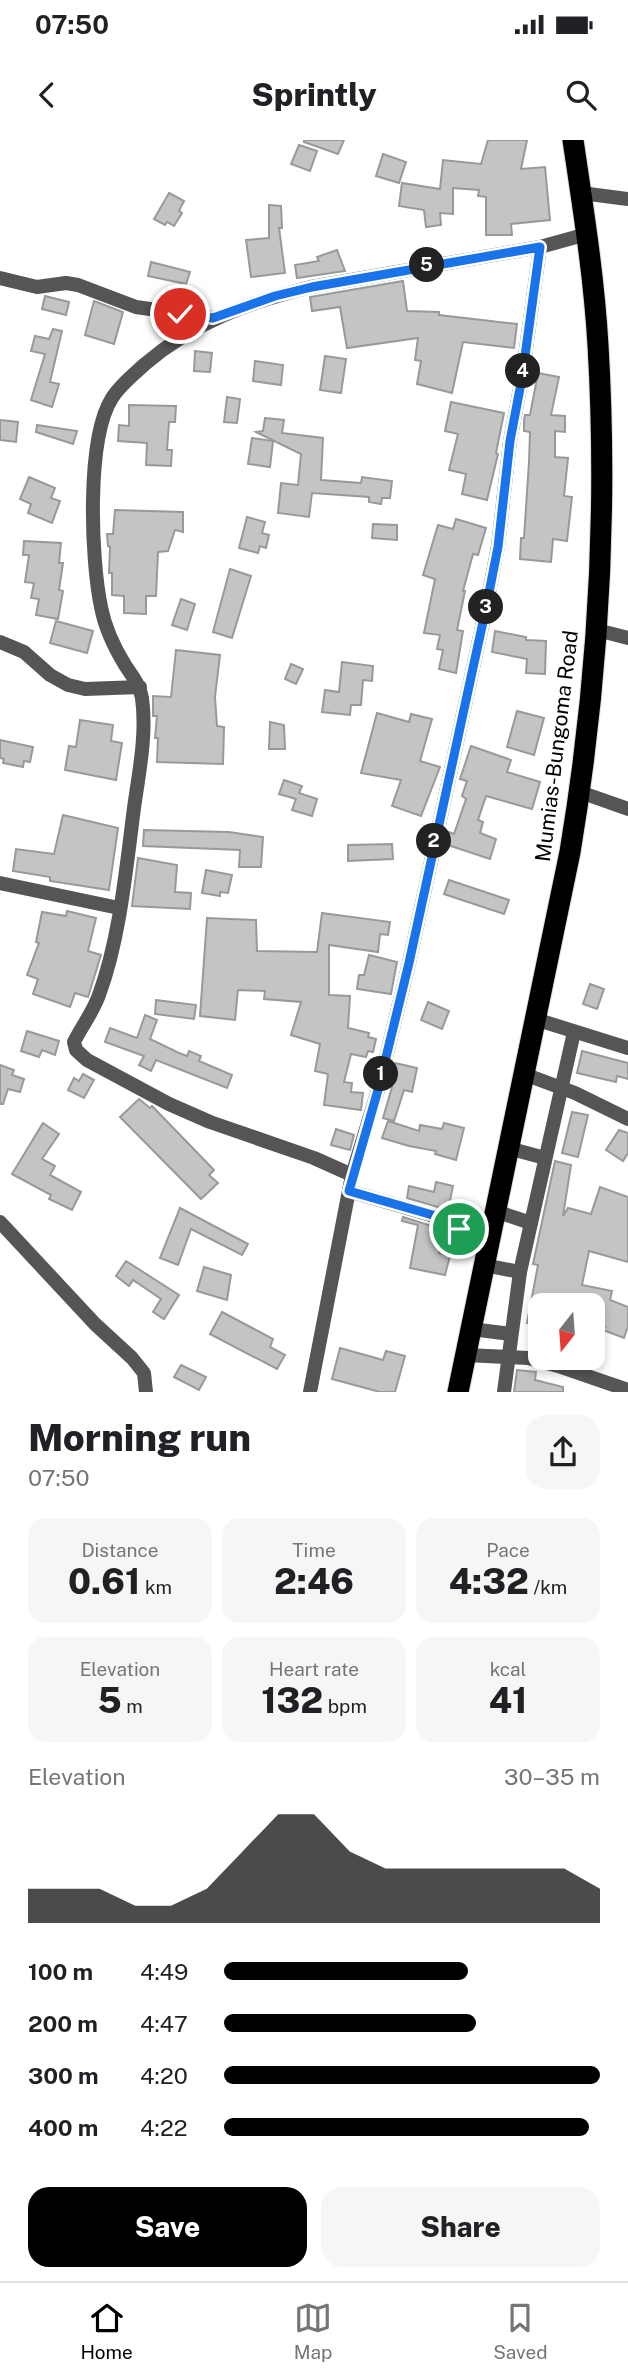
<!DOCTYPE html>
<meta charset="utf-8">
<style>
:root{--surface:#fff;--page:#f6f6f6;--text:#202124;--muted:#757577;--line:#e0e0e0;--accent:#000}
body{margin:0;font-family:"Public Sans",sans-serif;background:var(--page);color:var(--text);height:100vh;display:flex;flex-direction:column;font-size:26px;white-space:nowrap}
*{box-sizing:border-box;margin:0}
p{font-size:23px;color:var(--muted)}
.icon{flex:none;width:38px;height:38px;fill:none;stroke:currentColor;stroke-width:2;stroke-linecap:round;stroke-linejoin:round}
.map{position:relative;height:1252px;overflow:hidden}
.side{display:flex;flex-direction:column;background:var(--surface);flex:1}
.side>*{flex:none}
.needle{width:46px;rotate:197deg}
.tools{position:absolute;left:528px;top:1153px;display:grid;gap:14px}
.tools a{display:grid;place-items:center;width:77px;height:77px;border-radius:14px;background:var(--surface);box-shadow:0 4px 10px #0003;font-size:35px}
.pin{position:absolute;display:grid;place-items:center;width:60px;height:60px;color:#fff;margin:-30px;border:4px solid #fff;border-radius:50%;box-shadow:0 2px 7px #0007}
.km{position:absolute;width:35px;height:35px;margin:-18px;border-radius:50%;background:#222;color:#fff;font-size:19px;line-height:35px;text-align:center}
.round{display:grid;place-items:center;flex:none;width:74px;height:74px;border-radius:21px;background:var(--page)}
.head{display:flex;align-items:center;justify-content:space-between;height:119px;padding:0 28px}
h1{font-size:38px;font-weight:800;line-height:52px}
.stats{display:grid;grid-template-columns:repeat(3,1fr);gap:10px;height:119px;padding:7px 28px}
.stats div{display:grid;align-content:center;border-radius:18px;background:var(--page);text-align:center}
.stats b{font-size:35px;font-weight:800}
.stats small{font-size:19px;font-weight:400}
.stats p{font-size:19px}
.chart{height:196px;padding:14px 28px}
.chart p{display:flex;justify-content:space-between}
.chart svg{width:100%;height:126px;margin-top:7px;fill:var(--accent);opacity:.7}
.primary-button{display:flex;gap:14px;margin-top:auto;padding:14px 28px}
.primary-button a{flex:1;height:80px;border-radius:21px;background:var(--accent);color:#fff;font-size:28px;font-weight:800;line-height:80px;text-align:center}
.primary-button a+a{background:var(--page);color:var(--text)}
ul{padding:0 28px;list-style:none;font-size:23px}
li{display:grid;grid-template-columns:112px 84px 1fr;align-items:center;height:52px}
li i{height:18px;border-radius:9px;background:var(--accent)}
.status{display:flex;justify-content:space-between;align-items:center;height:49px;padding:0 35px;background:var(--surface);direction:ltr}
.status svg{height:19px;fill:currentColor}
header{display:flex;justify-content:space-between;align-items:center;height:91px;padding:0 28px;background:var(--surface);font-size:32px;font-weight:800}
.tab-bar{display:flex;justify-content:space-around;align-items:center;height:98px;border-top:2px solid var(--line);background:var(--surface);font-size:19px;color:var(--muted)}
.tab-bar a{display:grid;justify-items:center;gap:4px}
.tab-bar .current{color:var(--accent)}
.map>svg:first-child{display:block}
</style>
<div class="status"><b>07:50</b><svg viewBox="0 0 49 12"><path d="M0 12V9h3v3zM5 12V6h3v6zM10 12V3h3v9zM15 12V0h3v12zM26 1h20v11H26zM47 4h2v5h-2z"/></svg></div>
<header><svg class="icon" aria-label="back" viewBox="0 0 24 24"><path d="M15 5l-7 7 7 7"/></svg>Sprintly<svg class="icon" aria-label="search" viewBox="0 0 24 24"><circle cx="10" cy="10" r="6"/><path d="M15 15l6 6"/></svg></header>
<div class="map">
<svg width="628" height="1252" viewBox="0 0 628 1252">
<rect width="100%" height="100%" fill="#fff"/>
<g fill="#c4c4c4" stroke="#999" stroke-width="2">
<polygon points="304,0 344,0 338,14 304,2"/>
<polygon points="488,0 527,0 521,29 545,27 550,80 511,84 512,95 486,95 486,57 478,56 479,50 453,48 453,74 440,73 441,85 426,87 424,70 399,66 402,43 440,49 443,20 481,24"/>
<polygon points="299,5 317,11 310,31 291,24"/>
<polygon points="383,14 406,22 399,43 376,36"/>
<polygon points="169,53 184,61 179,71 182,73 174,86 167,82 165,85 154,79"/>
<polygon points="269,65 281,66 282,88 279,88 285,133 251,137 246,100 269,98"/>
<polygon points="337,110 345,131 297,138 295,125 319,121 317,117"/>
<polygon points="151,122 190,132 186,144 148,136"/>
<polygon points="403,141 407,171 439,172 439,175 517,184 514,208 463,202 452,253 417,244 421,221 415,220 418,198 347,208 340,167 312,171 310,157"/>
<polygon points="45,156 69,162 66,175 42,169"/>
<polygon points="94,161 123,172 114,204 85,195"/>
<polygon points="53,189 62,191 50,242 59,244 52,267 31,260 45,214 31,211 35,196 49,199"/>
<polygon points="195,211 212,213 210,232 194,231"/>
<polygon points="325,216 346,219 341,253 320,250"/>
<polygon points="255,221 283,225 281,245 253,241"/>
<polygon points="538,233 559,237 551,275 565,276 565,292 555,291 555,317 568,318 564,356 572,357 567,401 553,399 551,422 520,419 521,398 524,398 529,322 530,292 524,291 524,280 525,275 530,275"/>
<polygon points="227,257 240,259 237,283 224,282"/>
<polygon points="451,262 504,273 496,313 498,314 487,360 462,354 466,334 449,330 458,294 445,291"/>
<polygon points="129,265 176,266 175,282 169,282 167,310 172,310 171,326 146,325 147,303 118,301 119,285 129,286"/>
<polygon points="265,278 284,280 282,293 323,298 321,340 361,343 362,337 392,341 390,358 382,358 381,364 369,362 369,357 312,353 309,377 278,373 281,343 298,345 301,314 256,292 263,291"/>
<polygon points="0,280 18,282 16,302 0,300"/>
<polygon points="37,285 77,291 73,304 36,292"/>
<polygon points="252,298 273,301 270,327 248,324"/>
<polygon points="29,337 55,348 51,358 60,361 52,383 28,373 31,364 20,359"/>
<polygon points="115,370 183,372 183,392 175,390 168,411 158,412 156,456 146,456 146,474 124,473 124,456 112,455 112,433 109,433 110,407 108,406 107,394 113,394"/>
<polygon points="247,377 265,382 262,393 269,395 266,408 260,406 258,413 239,408"/>
<polygon points="456,379 486,388 478,415 473,414 463,451 465,451 457,490 463,491 456,533 439,529 443,510 437,509 440,495 424,493 435,439 423,435 438,385 453,389"/>
<polygon points="373,384 397,385 397,400 372,398"/>
<polygon points="24,401 61,403 59,423 63,423 59,450 63,451 58,479 36,475 39,459 31,458 34,443 25,442 29,415 23,415"/>
<polygon points="230,429 251,436 232,498 213,492"/>
<polygon points="181,459 195,464 187,490 172,485"/>
<polygon points="56,481 93,491 87,513 50,503"/>
<polygon points="495,491 526,497 526,500 546,501 545,534 526,533 527,519 492,512"/>
<polygon points="176,510 220,515 215,557 217,586 224,587 223,624 157,622 158,598 155,598 157,576 153,576 153,556 171,557"/>
<polygon points="342,522 373,526 372,541 363,540 361,565 351,565 350,575 322,572 325,550 339,552"/>
<polygon points="291,524 303,529 296,544 285,539"/>
<polygon points="517,571 544,578 534,615 507,607"/>
<polygon points="377,573 409,582 411,574 432,579 420,621 440,627 421,676 392,666 401,640 361,633"/>
<polygon points="80,580 113,585 111,601 122,603 116,640 65,630 69,606 76,607"/>
<polygon points="270,582 284,585 285,609 269,609"/>
<polygon points="0,600 33,607 30,622 24,621 23,627 3,623 4,619 0,618"/>
<polygon points="471,606 511,620 507,632 540,642 532,669 486,656 478,680 483,682 480,693 496,699 490,719 445,704 449,692 454,694 466,659 462,656 467,641 460,639"/>
<polygon points="284,640 302,646 299,653 317,659 312,676 292,670 296,659 279,654"/>
<polygon points="63,675 118,688 109,750 50,741 50,737 13,731 16,709 54,714"/>
<polygon points="144,690 229,692 263,697 261,727 239,727 240,710 143,706"/>
<polygon points="392,704 393,719 348,721 348,705"/>
<polygon points="138,718 177,725 175,752 191,753 190,769 132,766"/>
<polygon points="206,730 232,735 228,753 220,752 220,756 202,753"/>
<polygon points="449,740 509,760 504,774 444,754"/>
<polygon points="67,771 96,778 88,811 101,815 88,857 75,853 70,867 33,854 38,839 27,835 39,803 36,802 42,772 66,776"/>
<polygon points="322,773 390,782 388,795 380,794 378,812 329,805 329,855 350,856 348,888 369,893 368,897 376,899 373,912 368,911 366,917 351,914 344,942 352,943 351,952 363,953 361,970 324,965 328,934 315,931 320,904 291,895 301,862 264,859 265,851 238,850 235,880 200,876 207,778 256,780 257,811 317,812"/>
<polygon points="369,815 397,822 391,854 357,849 359,835 364,835"/>
<polygon points="590,844 604,849 597,869 583,864"/>
<polygon points="156,860 196,865 194,879 155,874"/>
<polygon points="428,862 449,871 442,889 421,880"/>
<polygon points="145,875 157,880 150,899 179,913 187,916 189,911 201,916 199,921 232,935 227,948 156,920 151,931 139,925 144,916 105,902 110,888 137,898"/>
<polygon points="27,891 59,901 55,915 42,910 39,917 21,911"/>
<polygon points="582,911 628,923 628,939 617,936 616,942 577,933"/>
<polygon points="395,923 417,928 412,952 404,950 394,981 383,978 392,947 390,946"/>
<polygon points="0,925 14,930 12,935 24,939 20,952 8,949 3,964 0,964"/>
<polygon points="83,934 94,940 84,958 68,950 74,938 79,941"/>
<polygon points="139,959 150,968 152,966 214,1030 209,1035 218,1043 201,1059 120,977"/>
<polygon points="572,972 588,975 578,1017 562,1013"/>
<polygon points="388,981 419,991 420,985 442,989 444,983 464,988 456,1020 435,1014 436,1011 409,1006 382,998"/>
<polygon points="43,983 59,994 42,1019 55,1026 50,1035 81,1052 72,1070 49,1059 51,1055 12,1034"/>
<polygon points="336,989 354,995 350,1010 331,1005"/>
<polygon points="619,990 628,993 628,1013 623,1021 606,1010"/>
<polygon points="555,1021 571,1025 563,1076 568,1068 591,1074 600,1047 628,1057 628,1122 589,1111 582,1145 612,1151 610,1160 628,1167 628,1186 624,1198 603,1190 605,1187 593,1185 593,1166 541,1166 541,1185 527,1183 538,1125 533,1124"/>
<polygon points="436,1042 453,1046 448,1070 407,1058 409,1046 434,1052"/>
<polygon points="180,1068 248,1104 242,1115 191,1089 178,1125 160,1118"/>
<polygon points="403,1077 444,1090 439,1113 450,1116 445,1135 410,1128 418,1085 402,1081"/>
<polygon points="126,1121 179,1155 164,1179 153,1172 161,1159 133,1140 129,1146 116,1136"/>
<polygon points="204,1127 231,1135 227,1160 197,1151"/>
<polygon points="222,1172 273,1199 270,1207 285,1215 277,1229 210,1194"/>
<polygon points="340,1208 383,1220 386,1211 405,1216 395,1252 380,1252 332,1239"/>
<polygon points="181,1225 206,1237 199,1250 174,1237"/>
<polygon points="517,1230 536,1232 535,1240 563,1247 563,1252 514,1252"/>
</g>
<g fill="none" stroke-linecap="round" stroke-linejoin="round">
<g stroke="#dbdbdb" stroke-width="23">
<path id="highway" d="M 458,1252 L 570,712 C 598,544 608,375 598,205 C 594,136 583,68 573,0"/>
</g>
<g stroke="#555" stroke-width="14">
<polyline points="581,53 628,59"/>
<polyline points="0,138 37,147 66,143 78,145 136,167 213,178"/>
<polyline points="597,490 628,498"/>
<polyline points="0,502 24,512 50,535 68,545 85,549 140,547"/>
<polyline points="580,652 628,669"/>
<polyline points="0,743 119,768"/>
<polyline points="535,879 628,908"/>
<polyline points="524,934 575,953 628,979"/>
<polyline points="508,1008 545,1018"/>
<path d="M 352,1035 L 314,1018 L 210,982 L 169,964 L 87,920 L 76,910 L 74,902 C 82,886 93,872 99,855 C 120,798 126,729 134,668 C 139,632 147,594 142,558 C 140,545 132,536 125,525 C 114,507 105,488 101,467 C 91,419 86,299 112,258 C 120,245 134,234 145,224 C 194,182 250,162 311,147 L 540,107 L 587,94"/>
<polyline points="349,1051 448,1080 486,1114"/>
<polyline points="495,1071 531,1083"/>
<polyline points="0,1082 95,1184 132,1218 144,1233 146,1252"/>
<polyline points="484,1125 520,1132"/>
<polyline points="471,1189 511,1194"/>
<polyline points="466,1215 528,1218 558,1226 628,1250"/>
<polyline points="310,1252 352,1035 378,950 409,823 486,468 498,406 510,301 522,238 540,107"/>
<polyline points="504,1252 520,1132 574,892"/>
</g>
<use href="#highway" stroke="#000" stroke-width="21"/>
</g>
<g fill="none" stroke-linecap="round" stroke-linejoin="round">
<g stroke="#fff" stroke-width="14">
<polyline id="route" points="180,174 213,178 275,156 312,147 540,107 522,238 510,301 498,407 486,468 409,823 378,950 349,1051 443,1078 454,1083 459,1089"/>
</g>
<use href="#route" stroke="#1a73e8" stroke-width="9"/>
</g>
<g text-anchor="middle" stroke-width="7" stroke-linejoin="round" paint-order="stroke">
<g font-size="21" fill="#000" stroke="#fff">
<text transform="translate(557 606) rotate(-83)" y="7">Mumias-Bungoma Road</text>
</g>
</g>
</svg>
<div class="tools">
<a><svg class="needle" viewBox="-14 -14 28 28"><path d="M0-13l5 13h-10z" fill="#e53935"/><path d="M0 13l5-13h-10z" fill="#757577"/></svg></a>
</div>
<div class="pin" style="left:459px;top:1089px;background:#1e9e55"><svg class="icon" aria-label="arrive" viewBox="0 0 24 24"><path d="M6 21V4h12l-3 4 3 4H6"/></svg></div>
<div class="pin" style="left:180px;top:174px;background:#d93025"><svg class="icon" aria-label="check" viewBox="0 0 24 24"><path d="M5 12l5 5 9-10"/></svg></div>
<b class="km" style="left:381px;top:934px">1</b>
<b class="km" style="left:434px;top:701px">2</b>
<b class="km" style="left:486px;top:467px">3</b>
<b class="km" style="left:523px;top:231px">4</b>
<b class="km" style="left:427px;top:125px">5</b>
</div>
<section class="side">
<div class="head"><div><h1>Morning run</h1><p>07:50</p></div><a class="round"><svg class="icon" aria-label="share" viewBox="0 0 24 24"><path d="M12 15V3M7 8l5-5 5 5M5 13v7h14v-7"/></svg></a></div>
<div class="stats">
<div><p>Distance</p><b>0.61<small> km</small></b></div>
<div><p>Time</p><b>2:46</b></div>
<div><p>Pace</p><b>4:32<small> /km</small></b></div>
</div>
<div class="stats">
<div><p>Elevation</p><b>5<small> m</small></b></div>
<div><p>Heart rate</p><b>132<small> bpm</small></b></div>
<div><p>kcal</p><b>41</b></div>
</div>
<div class="chart"><p><span>Elevation</span>30–35 m</p>
<svg viewBox="0 0 160 44" preserveAspectRatio="none"><path d="M0 44V32L10 32L20 32L30 38L40 38L50 32L60 19L70 6L80 6L90 19L100 25L110 25L120 25L130 25L140 25L150 25L160 32V44z"/></svg>
</div>
<ul>
<li><b>100 m</b>4:49<i style="width:65%"></i></li>
<li><b>200 m</b>4:47<i style="width:67%"></i></li>
<li><b>300 m</b>4:20<i style="width:100%"></i></li>
<li><b>400 m</b>4:22<i style="width:97%"></i></li>
</ul>
<div class="primary-button"><a>Save</a><a>Share</a></div>
</section>
<nav class="tab-bar">
<a class="current"><svg class="icon" aria-label="home" viewBox="0 0 24 24"><path d="M3 11l9-7 9 7M6 9v11h12V9"/></svg>Home</a>
<a><svg class="icon" aria-label="map" viewBox="0 0 24 24"><path d="M3 6l6-2 6 2 6-2v14l-6 2-6-2-6 2zM9 4v14M15 6v14"/></svg>Map</a>
<a><svg class="icon" aria-label="saved" viewBox="0 0 24 24"><path d="M7 4h10v16l-5-4-5 4z"/></svg>Saved</a>
</nav>
